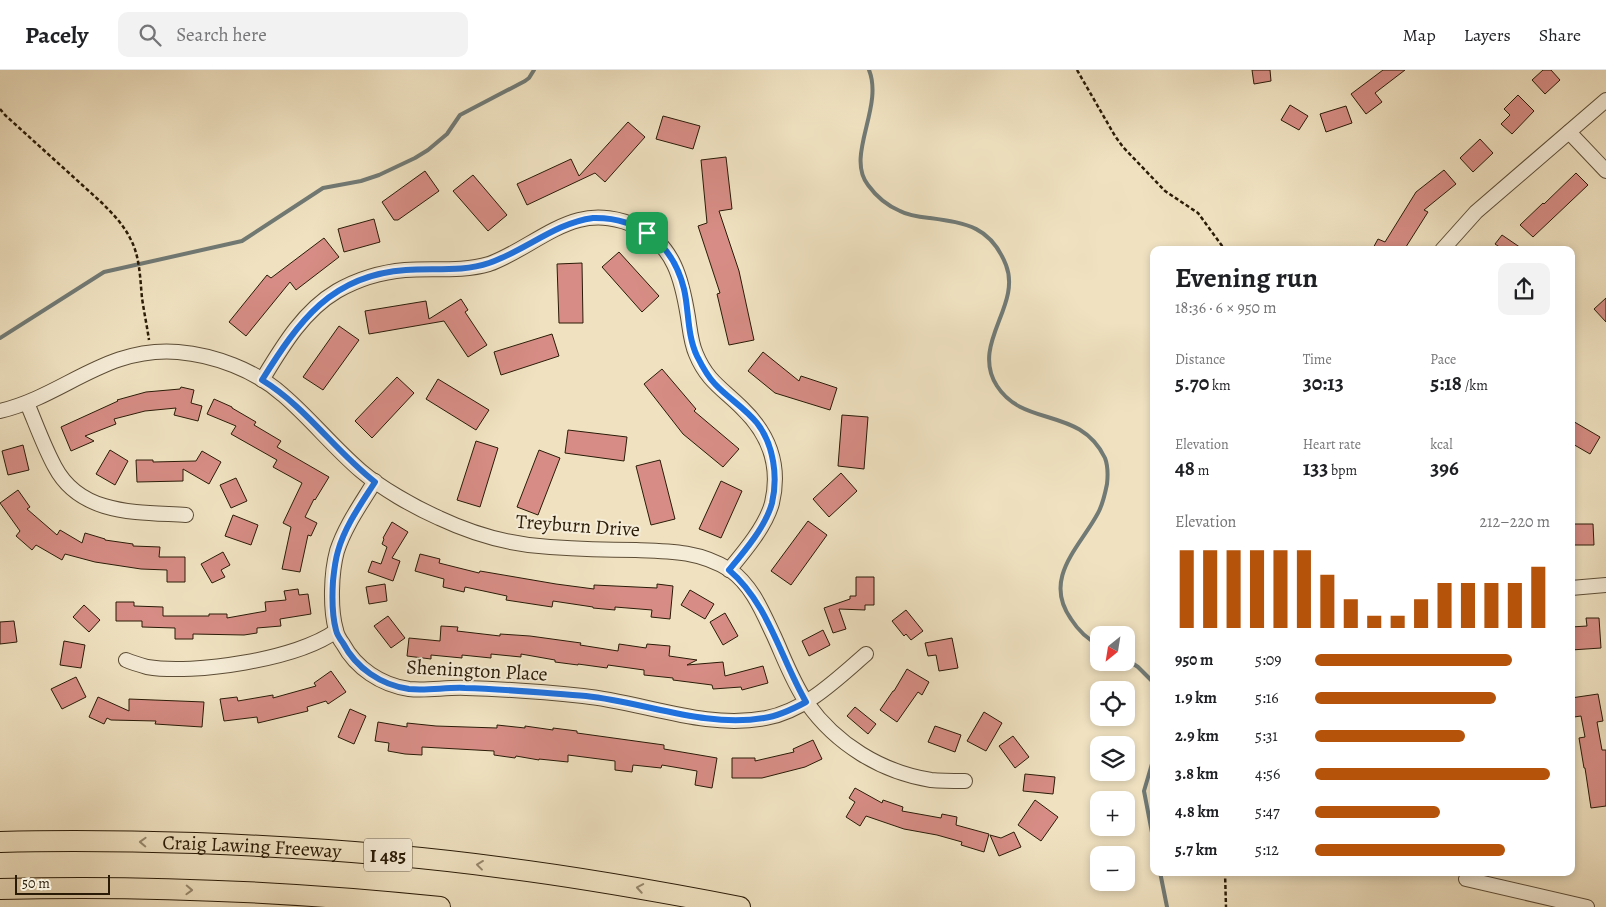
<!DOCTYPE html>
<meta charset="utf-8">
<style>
:root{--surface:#fff;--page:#f2f2f2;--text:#202124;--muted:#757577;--line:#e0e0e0;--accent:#b45309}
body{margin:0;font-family:Alegreya,serif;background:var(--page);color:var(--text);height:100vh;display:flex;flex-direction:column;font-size:19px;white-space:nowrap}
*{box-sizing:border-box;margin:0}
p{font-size:16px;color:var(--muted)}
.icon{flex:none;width:28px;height:28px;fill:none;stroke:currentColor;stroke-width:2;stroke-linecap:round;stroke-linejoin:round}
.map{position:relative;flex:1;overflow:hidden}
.details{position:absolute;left:1150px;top:176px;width:425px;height:630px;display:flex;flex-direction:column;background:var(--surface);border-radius:10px;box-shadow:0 2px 8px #0003}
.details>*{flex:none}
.needle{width:32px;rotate:210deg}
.fabs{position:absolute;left:1090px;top:556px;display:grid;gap:10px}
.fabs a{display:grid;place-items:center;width:45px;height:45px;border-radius:10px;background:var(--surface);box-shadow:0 2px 8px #0003;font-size:25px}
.scale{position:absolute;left:15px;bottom:12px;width:95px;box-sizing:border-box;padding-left:5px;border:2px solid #2a1b07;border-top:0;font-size:14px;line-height:18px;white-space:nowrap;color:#2a1b07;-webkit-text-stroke:4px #f5ecd7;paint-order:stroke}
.pin{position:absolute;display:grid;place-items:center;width:42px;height:42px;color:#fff;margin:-21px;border-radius:10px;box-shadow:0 2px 8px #0006}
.round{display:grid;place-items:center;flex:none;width:52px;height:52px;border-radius:10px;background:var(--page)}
.head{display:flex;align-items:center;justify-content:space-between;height:85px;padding:0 25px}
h1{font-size:28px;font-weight:700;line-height:38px}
.figures{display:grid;grid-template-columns:repeat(3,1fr);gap:8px;height:85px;padding:5px 25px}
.figures div{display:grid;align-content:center}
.figures b{font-size:21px;font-weight:700}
.figures small{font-size:14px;font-weight:400}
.figures p{font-size:14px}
.chart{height:140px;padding:10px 25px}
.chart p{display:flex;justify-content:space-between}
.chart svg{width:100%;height:90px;margin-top:5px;stroke:var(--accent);stroke-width:6}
ul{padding:0 25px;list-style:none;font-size:16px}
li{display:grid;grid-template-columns:80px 60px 1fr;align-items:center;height:38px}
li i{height:12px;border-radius:6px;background:var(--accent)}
header{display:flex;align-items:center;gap:30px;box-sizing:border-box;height:70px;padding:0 25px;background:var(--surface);border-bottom:1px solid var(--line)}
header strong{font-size:24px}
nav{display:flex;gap:28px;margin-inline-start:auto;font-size:18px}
.search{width:350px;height:45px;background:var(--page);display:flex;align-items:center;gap:12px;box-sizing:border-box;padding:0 18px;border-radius:10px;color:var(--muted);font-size:19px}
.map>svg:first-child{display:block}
</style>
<header>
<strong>Pacely</strong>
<div class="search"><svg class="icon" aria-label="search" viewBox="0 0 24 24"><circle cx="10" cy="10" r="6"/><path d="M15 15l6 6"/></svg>Search here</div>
<nav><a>Map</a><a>Layers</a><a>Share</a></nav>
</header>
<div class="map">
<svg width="1606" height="837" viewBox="0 0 1606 837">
<rect width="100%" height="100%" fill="#f0e2c1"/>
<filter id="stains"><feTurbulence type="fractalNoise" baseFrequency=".004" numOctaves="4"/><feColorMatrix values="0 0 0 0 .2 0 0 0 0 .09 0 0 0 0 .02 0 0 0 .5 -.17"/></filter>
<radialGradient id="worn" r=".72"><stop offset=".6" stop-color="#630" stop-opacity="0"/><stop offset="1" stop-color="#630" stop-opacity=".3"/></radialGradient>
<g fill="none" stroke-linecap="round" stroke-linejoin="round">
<g stroke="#717a75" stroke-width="4">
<path d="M 869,0 C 884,37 845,86 868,115 C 876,126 888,136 900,141 C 909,146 920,147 930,148 C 967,153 991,157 1006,195 C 1022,236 970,274 997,316 C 1024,358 1080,336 1105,388 C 1108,396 1108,405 1107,414 C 1105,424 1103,434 1098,443 C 1080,477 1042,508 1071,549 C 1078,560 1087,569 1099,575"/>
<polyline points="0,268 104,202 242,171 323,118 361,111 379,105 415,88 428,80 447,64 460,45 525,11 529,8 534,0"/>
<polyline points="1126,589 1138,597 1154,613"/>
<polyline points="1154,687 1144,721 1154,773"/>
<polyline points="1160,802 1167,837"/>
</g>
</g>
<g fill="#d78d85" stroke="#2a1b07">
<polygon points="1252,0 1270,0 1271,11 1254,14"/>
<polygon points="1383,0 1405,0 1375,23 1382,32 1366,44 1351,24"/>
<polygon points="1543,0 1551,0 1560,10 1545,24 1532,10"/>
<polygon points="1518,25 1534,41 1512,64 1501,54 1510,45 1504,39"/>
<polygon points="1290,35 1308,46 1299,60 1281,50"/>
<polygon points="1346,36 1352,53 1326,62 1320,44"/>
<polygon points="663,46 700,56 693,79 656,69"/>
<polygon points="628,52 645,67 605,112 595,103 527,135 517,114 571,89 579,106"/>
<polygon points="1480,69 1493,83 1473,102 1460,88"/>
<polygon points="726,87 732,139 719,141 739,201 754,270 729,275 717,224 720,223 698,156 707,153 701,90"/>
<polygon points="1444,100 1456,114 1424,140 1428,142 1404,180 1372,180 1378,169 1385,172 1416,122"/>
<polygon points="425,101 439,121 398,150 394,150 382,132"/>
<polygon points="1576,103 1588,115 1533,167 1520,155 1543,133 1544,134"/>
<polygon points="473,105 507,145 488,161 453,121"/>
<polygon points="374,149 380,172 344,182 338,159"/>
<polygon points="1502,165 1524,180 1504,180 1495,174"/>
<polygon points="324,168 339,187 296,220 290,212 246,266 229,252 267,205 271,208"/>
<polygon points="619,182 659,226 642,242 602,197"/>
<polygon points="582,193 583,253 559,253 557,194"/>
<polygon points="1606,228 1606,252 1594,239"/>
<polygon points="461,229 468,240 465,242 487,275 468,287 444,251 369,264 365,241 426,231 429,249"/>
<polygon points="339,256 359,270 323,320 303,307"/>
<polygon points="552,264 559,286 501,305 494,282"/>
<polygon points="763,282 799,311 801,306 837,318 830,340 775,323 748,301"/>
<polygon points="662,299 696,339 694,341 739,379 723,397 683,364 644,314"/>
<polygon points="397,307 414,323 372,368 355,351"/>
<polygon points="438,309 489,340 476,360 426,329"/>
<polygon points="181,317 194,320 191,333 202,336 198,351 174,345 176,338 145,341 114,349 116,354 85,366 94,371 71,381 61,357 118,331 117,330 146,322 180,319"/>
<polygon points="214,329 232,337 232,338 256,352 254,355 281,371 277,377 329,407 315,430 314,429 305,447 317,453 311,466 308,465 300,502 282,499 291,457 283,453 302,413 273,397 277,390 231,364 236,356 207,344"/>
<polygon points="842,345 868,347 864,399 838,396"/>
<polygon points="1571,350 1600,367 1590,384 1571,373"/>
<polygon points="568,360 627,367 624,391 565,383"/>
<polygon points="476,371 498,378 480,437 457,430"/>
<polygon points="23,375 29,400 8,405 2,381"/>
<polygon points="110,380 128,391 115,415 96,404"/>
<polygon points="539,380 560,388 538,445 517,437"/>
<polygon points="202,381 221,392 209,414 183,399 183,411 137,412 136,390 153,390 153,392 196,391"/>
<polygon points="660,390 675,449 651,455 636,396"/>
<polygon points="841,403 857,421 829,447 813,429"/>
<polygon points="236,408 247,431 231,438 220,415"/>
<polygon points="721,411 742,421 721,468 699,459"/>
<polygon points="18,420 30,437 27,439 57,465 60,460 82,473 85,463 105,469 105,470 133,474 133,476 160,477 159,487 185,487 185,512 167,512 167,500 141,499 95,492 65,484 62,490 36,475 32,480 16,466 20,461 0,433"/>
<polygon points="233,445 258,455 251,475 225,466"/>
<polygon points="808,451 827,465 791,515 771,501"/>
<polygon points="392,452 408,462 392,488 400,491 393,511 368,502 372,491 381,494 387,477 382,474 384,469 383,468"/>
<polygon points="1571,454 1593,454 1594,475 1571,475"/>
<polygon points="223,482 230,495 221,500 225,507 212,513 201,494"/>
<polygon points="420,484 440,489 439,493 479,503 480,501 556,514 594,519 594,515 657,518 657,514 673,516 670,549 651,547 652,540 615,537 615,540 593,538 593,537 553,531 552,537 506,530 507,526 465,517 464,522 443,517 444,509 415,501"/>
<polygon points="856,507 874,507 874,535 865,535 865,540 839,539 846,559 833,563 824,538 850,529 850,526 856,526"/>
<polygon points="385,514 387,531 369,534 366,517"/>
<polygon points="298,519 299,525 308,524 311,544 280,549 281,556 257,558 257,563 244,565 193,564 193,569 175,569 175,558 142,557 142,551 116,551 116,532 134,532 134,536 163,537 163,546 209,546 209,544 227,544 227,548 266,541 265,532 286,530 284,521"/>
<polygon points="690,520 714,534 705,549 681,535"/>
<polygon points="84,535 100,550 89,562 73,547"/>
<polygon points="906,540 923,561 911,570 906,564 904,566 892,551"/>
<polygon points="725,543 738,566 723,575 710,552"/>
<polygon points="388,546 405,568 391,578 374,556"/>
<polygon points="1586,548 1599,548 1601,578 1571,580 1571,557 1587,556"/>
<polygon points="14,551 17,572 0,574 0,552"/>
<polygon points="441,556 458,557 457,561 500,566 500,564 530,566 581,573 580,575 618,581 619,574 646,578 647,574 670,576 669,586 697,590 687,595 723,592 725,606 763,596 768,613 742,620 741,617 713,619 712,615 673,610 673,608 644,605 644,600 608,595 607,598 578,594 578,595 555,592 555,590 521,584 521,587 491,584 491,588 462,585 462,588 431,585 431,589 407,586 409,568 440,571"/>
<polygon points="823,560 830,575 809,586 802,571"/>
<polygon points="952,568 958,598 939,601 936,585 928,586 925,573"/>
<polygon points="64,571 85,575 81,598 60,595"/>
<polygon points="907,599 929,612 922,625 918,622 897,652 880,640 893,621 894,621"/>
<polygon points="331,601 346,622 328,634 326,631 307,637 308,641 258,653 257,647 224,651 220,629 237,627 238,631 273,625 273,628 316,616 314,613"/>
<polygon points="76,607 86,627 62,639 51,619"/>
<polygon points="1598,624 1603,651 1597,652 1602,680 1606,680 1606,736 1591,738 1585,698 1584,698 1579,668 1585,667 1581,646 1574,647 1571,628"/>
<polygon points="98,627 129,641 129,629 204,632 202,657 155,654 156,651 111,650 107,648 104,654 89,647"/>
<polygon points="855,637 876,654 868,664 847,646"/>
<polygon points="350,639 366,646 354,674 338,667"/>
<polygon points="984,642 1002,653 986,681 967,671"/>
<polygon points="378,652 407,657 407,653 436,656 497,658 497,655 525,658 525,656 553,660 553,658 577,661 577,663 664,675 664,679 717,688 712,718 695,715 697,701 662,695 661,698 633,695 632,702 615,700 615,691 568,685 568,692 539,689 539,690 516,686 515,688 494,685 494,681 422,677 422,685 405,684 388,681 389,673 375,671"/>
<polygon points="935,656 961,665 955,682 928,672"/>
<polygon points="1013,666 1029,687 1015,698 999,676"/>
<polygon points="813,670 822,689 805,697 762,708 732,708 732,688 755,688 755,691 794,682 793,679"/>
<polygon points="1025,704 1055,707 1053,724 1023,721"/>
<polygon points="855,718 882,733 883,730 903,737 902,741 941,748 942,744 957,747 956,755 989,764 984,782 961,775 962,772 937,765 904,759 866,746 860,756 846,747 855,732 849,728"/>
<polygon points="1035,730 1058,747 1041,771 1018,755"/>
<polygon points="1014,762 1021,777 999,786 990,765 1001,768"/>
</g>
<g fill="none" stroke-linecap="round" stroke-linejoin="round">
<g stroke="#5c4d36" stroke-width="16">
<g id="minor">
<polyline points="1569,62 1606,101"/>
<polyline points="1442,180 1476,142 1606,30"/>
<path d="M 262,310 C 282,277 303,241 337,221 C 358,209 382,202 405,200 C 432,198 462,202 489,194 C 520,183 548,158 579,150 C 598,145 620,148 637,157 C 674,175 682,210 688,247 C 690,260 691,273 696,284 C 707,311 723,319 742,338 C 769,364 781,395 772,433 C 766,456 744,482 729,500"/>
<path d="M 27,333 C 36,354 44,377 55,397 C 81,446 139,442 186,445"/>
<path d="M 0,341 C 64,326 106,276 178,282 C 214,285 255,300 283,325 C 310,348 333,377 361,401 C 381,418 414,437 439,448 C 473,464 512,475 550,477 C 578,479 607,480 636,480 C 670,481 700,481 730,500 C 752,515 763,543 774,566 C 784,588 793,613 807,633 C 836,674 881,702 931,710 C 942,711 954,711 965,711"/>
<path d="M 375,411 C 361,434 345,456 337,481 C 331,503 330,539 336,560 C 337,565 340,570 343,574 C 356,598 381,615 409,619 C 427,621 447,617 466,618 C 505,619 544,622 583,626 C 643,632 705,660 766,648 C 805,641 837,609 866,584"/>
<polyline points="1571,518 1606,515"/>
<path d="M 126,590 C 133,593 140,595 147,597 C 194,605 298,589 336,561"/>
<polyline points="1466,809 1587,837"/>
</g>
</g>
<g stroke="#2a1b07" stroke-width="22">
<g id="highway">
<path id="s1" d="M 0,772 C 66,770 131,771 196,773 C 299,777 403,784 505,798 C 584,808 662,822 740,837"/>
<path d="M 0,819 C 147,815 294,822 440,837"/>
</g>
</g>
<g stroke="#2a1b07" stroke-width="2.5" stroke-dasharray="4 2.5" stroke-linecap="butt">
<polyline points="1077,0 1115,66 1123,77 1165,121 1198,143 1225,180"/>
<path d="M 0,39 L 5,45 L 101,132 C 112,143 123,154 130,168 C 140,186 140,208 142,228 C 144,242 147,256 149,270"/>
<polyline points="1225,802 1226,837"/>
</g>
<use href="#minor" stroke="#f5ecd7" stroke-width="14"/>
<use href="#highway" stroke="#f0e2c1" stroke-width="20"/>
</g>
<defs><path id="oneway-chevron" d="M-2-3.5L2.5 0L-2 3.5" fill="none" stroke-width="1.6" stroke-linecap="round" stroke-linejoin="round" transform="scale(1.25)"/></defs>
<g stroke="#97886d">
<use href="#oneway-chevron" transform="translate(143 772) rotate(-178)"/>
<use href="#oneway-chevron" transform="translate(480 795) rotate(-173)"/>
<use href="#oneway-chevron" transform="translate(640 818) rotate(-170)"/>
<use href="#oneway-chevron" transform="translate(189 820) rotate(2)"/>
</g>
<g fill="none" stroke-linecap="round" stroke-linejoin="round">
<g stroke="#fff" stroke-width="10">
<path id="route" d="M 593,148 C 639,147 673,174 684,219 C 689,240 687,265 697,286 C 702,296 707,306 715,314 C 728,328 745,338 757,353 C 774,375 778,407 772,433 C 766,456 744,482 729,500 C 768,533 781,589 806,632 C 793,639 779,646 764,648 C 704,658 645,632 586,626 C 545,623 505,619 465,618 C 447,617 427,621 409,619 C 381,615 356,598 343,573 C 340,569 337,565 336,560 C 332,545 332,527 333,511 C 334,501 335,491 338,481 C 345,456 361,434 375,412 C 335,381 305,336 262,310 C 299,251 331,205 406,200 C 433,198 463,202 489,193 C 525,181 555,153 593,148 Z"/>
</g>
<use href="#route" stroke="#1a73e8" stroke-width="6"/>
</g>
<g text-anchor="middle" stroke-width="4" stroke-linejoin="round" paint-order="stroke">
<rect fill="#f5ecd7" stroke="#675a45" stroke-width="1" x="364" y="768.5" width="48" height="33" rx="4"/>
<g font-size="19" font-weight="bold" fill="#2a1b07">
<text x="388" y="792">I 485</text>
</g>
<g font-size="20" fill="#2a1b07" stroke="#f5ecd7">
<text transform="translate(578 455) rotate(4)" y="7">Treyburn Drive</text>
<text transform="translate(477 600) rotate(3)" y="7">Shenington Place</text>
<text dy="7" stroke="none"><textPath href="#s1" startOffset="252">Craig Lawing Freeway</textPath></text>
</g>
</g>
<rect width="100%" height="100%" filter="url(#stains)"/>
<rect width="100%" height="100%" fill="url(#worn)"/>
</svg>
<div class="fabs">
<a><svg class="needle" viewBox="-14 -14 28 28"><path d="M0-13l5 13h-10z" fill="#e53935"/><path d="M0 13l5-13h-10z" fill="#757577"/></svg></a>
<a><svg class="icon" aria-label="locate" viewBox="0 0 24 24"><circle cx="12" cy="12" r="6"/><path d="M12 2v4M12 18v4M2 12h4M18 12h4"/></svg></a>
<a><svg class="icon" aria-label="layers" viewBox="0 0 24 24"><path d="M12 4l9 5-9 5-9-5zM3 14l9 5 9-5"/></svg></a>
<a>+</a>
<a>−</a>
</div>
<div class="scale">50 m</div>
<div class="pin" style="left:647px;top:163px;background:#1e9e55"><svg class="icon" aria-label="arrive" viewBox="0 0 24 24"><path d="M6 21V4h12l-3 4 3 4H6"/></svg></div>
<section class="details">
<div class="head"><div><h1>Evening run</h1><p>18:36 · 6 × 950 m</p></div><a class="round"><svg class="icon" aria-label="share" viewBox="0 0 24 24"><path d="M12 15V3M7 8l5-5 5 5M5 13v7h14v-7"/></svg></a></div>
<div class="figures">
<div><p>Distance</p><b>5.70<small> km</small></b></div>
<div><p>Time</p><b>30:13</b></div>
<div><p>Pace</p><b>5:18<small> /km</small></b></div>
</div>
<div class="figures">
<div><p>Elevation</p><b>48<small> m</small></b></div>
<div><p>Heart rate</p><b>133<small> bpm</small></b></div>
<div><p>kcal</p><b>396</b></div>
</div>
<div class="chart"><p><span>Elevation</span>212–220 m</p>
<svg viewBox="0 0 160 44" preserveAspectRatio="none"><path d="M5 44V6M15 44V6M25 44V6M35 44V6M45 44V6M55 44V6M65 44V18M75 44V30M85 44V38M95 44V38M105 44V30M115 44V22M125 44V22M135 44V22M145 44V22M155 44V14"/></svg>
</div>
<ul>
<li><b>950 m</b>5:09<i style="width:84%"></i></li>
<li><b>1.9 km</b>5:16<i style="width:77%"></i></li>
<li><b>2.9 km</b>5:31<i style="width:64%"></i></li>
<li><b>3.8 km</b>4:56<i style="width:100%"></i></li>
<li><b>4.8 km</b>5:47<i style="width:53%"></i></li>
<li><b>5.7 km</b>5:12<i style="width:81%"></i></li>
</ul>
</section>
</div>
